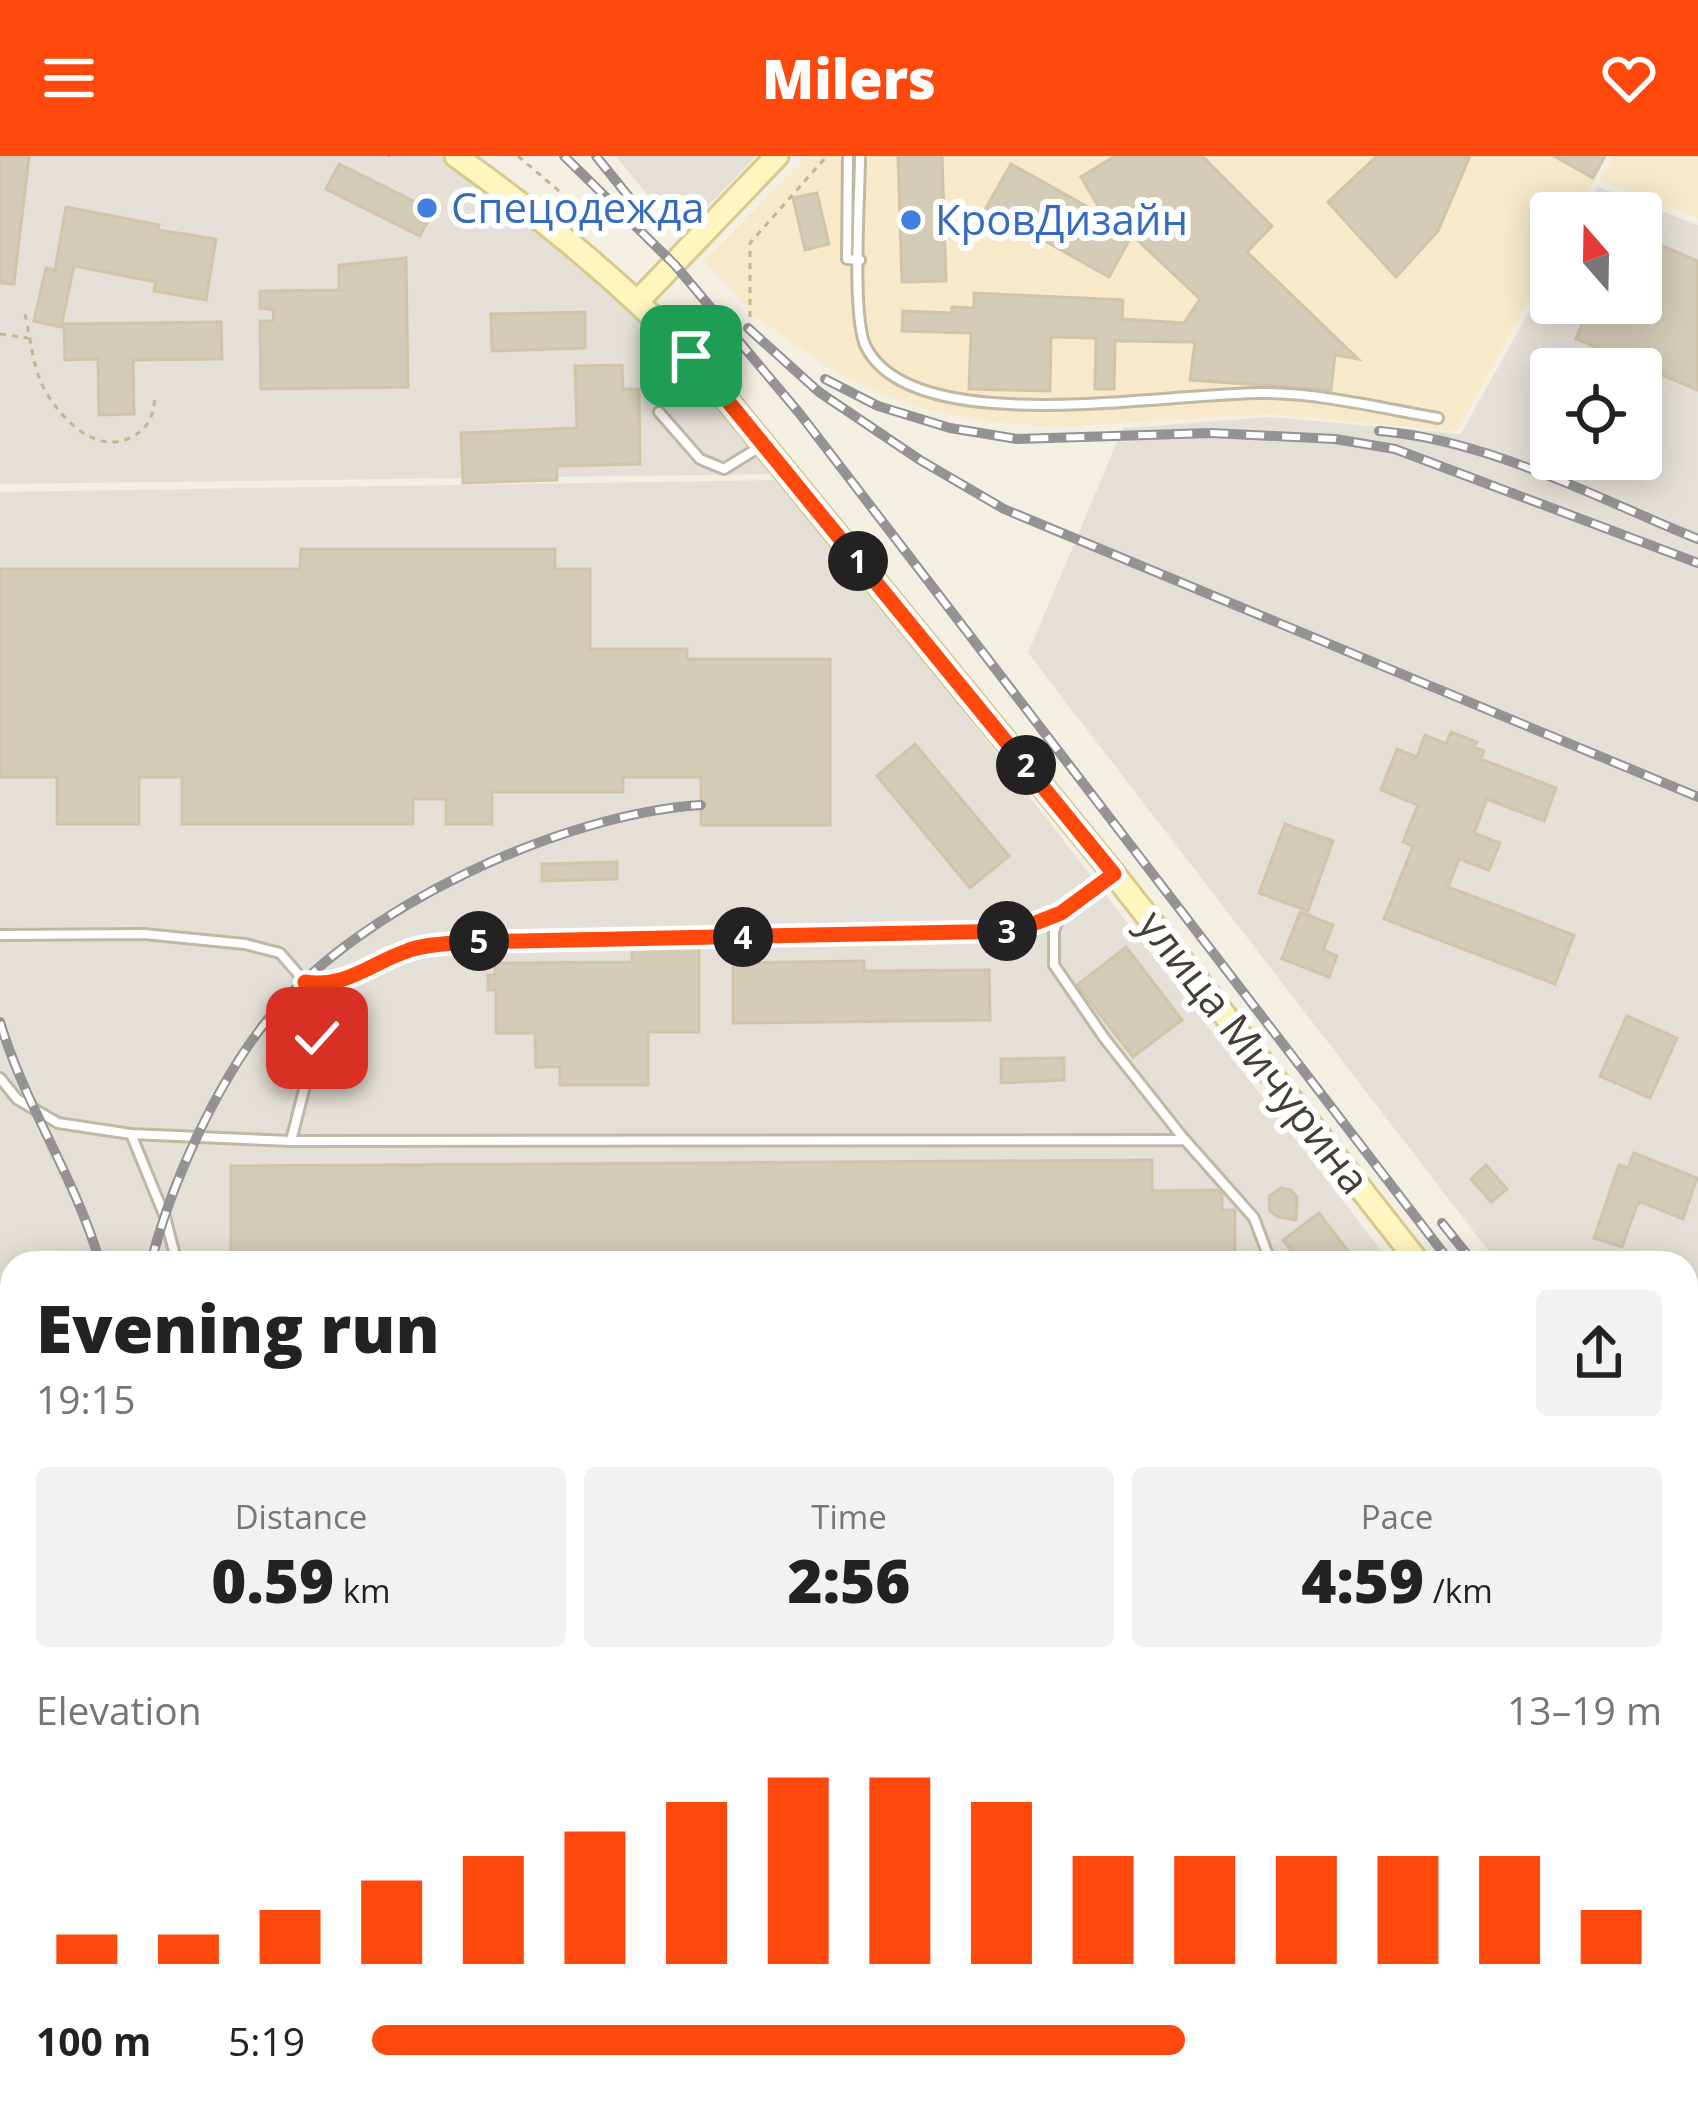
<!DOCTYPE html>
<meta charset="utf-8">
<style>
:root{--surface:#fff;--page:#f2f2f2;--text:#222;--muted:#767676;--accent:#ff480c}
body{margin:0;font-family:"Open Sans",sans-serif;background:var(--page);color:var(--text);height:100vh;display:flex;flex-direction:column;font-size:45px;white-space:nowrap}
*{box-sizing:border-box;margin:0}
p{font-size:39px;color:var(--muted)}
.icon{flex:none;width:66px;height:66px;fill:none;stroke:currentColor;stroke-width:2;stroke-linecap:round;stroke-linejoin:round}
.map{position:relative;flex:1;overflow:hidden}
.panel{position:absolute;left:0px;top:1095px;width:1698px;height:861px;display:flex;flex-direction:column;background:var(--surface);border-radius:36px 36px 0 0;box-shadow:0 6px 30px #0003}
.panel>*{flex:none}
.needle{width:78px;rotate:340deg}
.fabs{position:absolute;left:1530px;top:36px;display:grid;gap:24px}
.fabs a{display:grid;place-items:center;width:132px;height:132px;border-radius:12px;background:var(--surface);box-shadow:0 6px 30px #0003;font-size:60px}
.pin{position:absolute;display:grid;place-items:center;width:102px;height:102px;color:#fff;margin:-51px;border-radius:24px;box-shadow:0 6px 18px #0006}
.km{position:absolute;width:60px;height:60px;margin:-30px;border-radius:50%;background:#222;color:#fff;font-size:33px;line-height:60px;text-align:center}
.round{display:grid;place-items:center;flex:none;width:126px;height:126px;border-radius:12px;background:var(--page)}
.overview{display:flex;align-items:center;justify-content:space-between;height:204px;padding:0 36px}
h1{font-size:66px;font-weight:800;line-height:90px}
.stats{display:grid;grid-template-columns:repeat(3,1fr);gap:18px;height:204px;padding:12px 36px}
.stats div{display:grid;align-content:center;border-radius:12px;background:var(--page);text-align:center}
.stats b{font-size:60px;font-weight:800}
.stats small{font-size:33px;font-weight:400}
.stats p{font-size:33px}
.chart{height:336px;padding:24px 36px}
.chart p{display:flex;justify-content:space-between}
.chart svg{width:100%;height:216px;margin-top:12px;stroke:var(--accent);stroke-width:6}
ul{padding:0 36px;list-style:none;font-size:39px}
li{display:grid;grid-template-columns:192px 144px 1fr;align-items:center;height:90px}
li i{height:30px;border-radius:15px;background:var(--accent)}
header{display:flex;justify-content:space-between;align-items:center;height:156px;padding:0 36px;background:var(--accent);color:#fff;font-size:54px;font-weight:800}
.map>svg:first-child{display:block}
</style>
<header><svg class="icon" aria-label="menu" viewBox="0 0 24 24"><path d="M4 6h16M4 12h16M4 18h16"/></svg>Milers<svg class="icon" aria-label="heart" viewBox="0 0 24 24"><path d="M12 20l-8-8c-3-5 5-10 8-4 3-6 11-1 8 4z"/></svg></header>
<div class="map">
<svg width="1698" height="1954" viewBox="0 0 1698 1954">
<rect width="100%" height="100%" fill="#f3efe2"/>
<g fill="#f7e9ca">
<polygon points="808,0 1607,0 1576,57 1551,57 1551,103 1457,275 1271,258 1051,271 977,264 910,249 838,218 757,162 704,105"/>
<polygon points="1613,0 1698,0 1698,62 1601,24"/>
</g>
<g fill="#e4e0d7" fill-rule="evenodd">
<polygon points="0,0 442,0 476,22 624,150 781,318 0,328"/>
<polygon points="616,0 756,0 680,79"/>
<path d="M 1598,31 L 1698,69 L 1698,1260 L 1686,1259 L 1686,1107 L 1498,1107 L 1028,497 L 1123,272 L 1270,261 L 1461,278 L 1551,116 L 1551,147 L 1641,147 L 1641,57 L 1584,57 ZM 1551,213 L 1641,213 L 1641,303 L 1551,303 Z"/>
<polygon points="784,324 1391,1107 12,1107 12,1846 0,1851 0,336"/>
<polygon points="1686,1500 1698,1524 1698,1672 1686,1672"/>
<polygon points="1686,1675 1698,1675 1698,1954 0,1954 0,1855 12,1850 12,1944 1686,1944"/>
</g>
<g fill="#d4ccb6" stroke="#d0c5a9" stroke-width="3">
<polygon points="0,0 29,0 14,128 0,127"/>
<polygon points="898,0 942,0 946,125 902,126"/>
<polygon points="1115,0 1202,0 1272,70 1247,96 1358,203 1335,199 1331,234 1190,224 1195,186 1115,185 1114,233 1095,233 1096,182 1051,181 1050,235 969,233 971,177 902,175 903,155 952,157 952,151 974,152 974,137 1123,144 1122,163 1184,167 1200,143 1132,79 1109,121 986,52 1011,8 1104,60 1081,21"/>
<polygon points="1377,0 1470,0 1438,75 1396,121 1328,46"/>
<polygon points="1554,0 1605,0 1593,22"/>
<polygon points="339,8 433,55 420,80 326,33"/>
<polygon points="817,37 829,88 805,94 793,42"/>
<polygon points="66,51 159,69 158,74 216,83 206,144 154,135 156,126 74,110 61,171 34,165 46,112 55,114"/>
<polygon points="1660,89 1698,105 1698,234 1576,183 1591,147 1641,147 1641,109 1650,113"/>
<polygon points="406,102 408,231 261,233 260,165 273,165 274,154 260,152 260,135 339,134 339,109"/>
<polygon points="585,156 585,192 492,195 491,158"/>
<polygon points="221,166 222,203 133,204 134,258 99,259 98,203 65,204 64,168"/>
<polygon points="622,209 623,233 639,233 640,308 557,310 557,324 463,327 461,277 577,272 575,210"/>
<polygon points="301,393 555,393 555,413 590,413 590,493 687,493 687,503 830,503 830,669 701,669 701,621 623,621 623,636 492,636 492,668 446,668 446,643 413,643 413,668 182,668 182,621 139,621 139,668 57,668 57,621 0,621 0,413 300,413"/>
<polygon points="1451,576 1477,586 1474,591 1484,595 1481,603 1556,632 1544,665 1487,643 1474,677 1500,687 1489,714 1459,703 1448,731 1574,779 1555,828 1384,763 1413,690 1403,686 1418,649 1381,634 1397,593 1417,601 1425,579 1446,588"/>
<polygon points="915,588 1009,700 970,732 877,620"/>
<polygon points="1285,668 1333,685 1308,755 1259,737"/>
<polygon points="617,706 617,723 542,725 542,708"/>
<polygon points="1300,756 1333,769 1323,794 1337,800 1329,821 1282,803"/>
<polygon points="1126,791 1182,864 1133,901 1077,829"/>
<polygon points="632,792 699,792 699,876 648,876 648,929 560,929 560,911 536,911 535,877 496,877 496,834 488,834 488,819 495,819 495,807 632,806"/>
<polygon points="864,805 864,815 989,814 990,864 733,867 733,807"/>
<polygon points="1627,860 1677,882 1650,942 1600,920"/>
<polygon points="1064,902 1064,924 1001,927 1001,903"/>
<polygon points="1634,997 1697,1022 1683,1063 1641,1046 1637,1049 1622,1091 1594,1082 1619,1009 1628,1012"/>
<polygon points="1152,1004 1152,1035 1218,1034 1222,1039 1222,1054 1235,1054 1235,1107 231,1107 231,1010"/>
<polygon points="1486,1009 1507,1033 1491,1046 1471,1023"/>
<polygon points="1281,1032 1291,1034 1297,1041 1296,1064 1278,1061 1270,1055 1269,1040"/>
<polygon points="1319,1057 1357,1107 1301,1107 1283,1084"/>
</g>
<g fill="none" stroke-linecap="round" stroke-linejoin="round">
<g stroke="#beb8a4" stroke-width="14">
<g id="lane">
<polyline points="848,0 847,103 860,104"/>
<path d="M 860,0 C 860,40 851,161 866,191 C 914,286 1174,235 1266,237 C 1324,238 1381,252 1438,262"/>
<polyline points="659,256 700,303 724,313 758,292"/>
<polyline points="1060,760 1054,775 1054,809 1105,883 1184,983"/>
<polyline points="0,779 144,778 245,788 280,797 305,826 314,853 317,882 291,985"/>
<path d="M 305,826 C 347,832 369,808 407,795 C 424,788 447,788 466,786 L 1015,775 L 1061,757 L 1112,719"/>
<polyline points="0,922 17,943 58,967 131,978 291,985 1185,984 1254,1062 1271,1107"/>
<polyline points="131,978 165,1061 177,1107"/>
<polyline points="1686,1148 1698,1144"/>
<polyline points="1686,1472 1698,1490"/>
<polyline points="1686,1602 1698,1602"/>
<polyline points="1686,1725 1698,1725"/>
<polyline points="0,1800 12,1793"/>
<polyline points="1686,1939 1698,1939"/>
<polyline points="378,1954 572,1944 1355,1944"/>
</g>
</g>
<g stroke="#d6ca8d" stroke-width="27">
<g id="secondary">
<path d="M 456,0 C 539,60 621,125 691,200 L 1114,718 L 1419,1107"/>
<polyline points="639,144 777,0"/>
<polyline points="1686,1282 1698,1283"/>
</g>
</g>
<g stroke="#c1b694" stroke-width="3" stroke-dasharray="6 6" stroke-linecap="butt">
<polyline points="518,0 599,69"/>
<polyline points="389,1 389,0"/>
<path d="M 25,158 C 30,179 32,204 40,224 C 53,255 91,298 127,283 C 148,275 154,260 155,239"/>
<polyline points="750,161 750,87 827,0"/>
<polyline points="0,178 28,182"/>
<polyline points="1686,1227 1698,1228"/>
</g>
<use href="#lane" stroke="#fff" stroke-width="8"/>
<use href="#secondary" stroke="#fff6bf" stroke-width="21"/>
<g stroke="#939393" stroke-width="10">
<g id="rail">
<polyline points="564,0 675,109 800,258 1451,1107"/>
<polyline points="596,0 629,41"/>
<polyline points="748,172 819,236 920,304 1004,353 1698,641"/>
<polyline points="825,223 878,250 950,272 1017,283 1211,277 1335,283 1395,293 1698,407"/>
<path d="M 1379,275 C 1490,284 1596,342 1698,383"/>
<path d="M 0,866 C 25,950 76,1023 100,1107"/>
<polyline points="1442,1067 1474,1107"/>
<path d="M 151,1107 C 170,1029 218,924 269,862 C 359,751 561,658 701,649"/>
<polyline points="1686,1377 1698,1393"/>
<polyline points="0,1592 12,1552"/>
<polyline points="0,1698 12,1684"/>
<polyline points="0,1723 12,1714"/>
<polyline points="0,1745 12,1738"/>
<polyline points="1686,1807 1698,1809"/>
<polyline points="0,1868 12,1861"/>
<polyline points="1686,1897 1698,1897"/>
<polyline points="0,1943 12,1936"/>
<polyline points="48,1954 66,1944"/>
<polyline points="250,1954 279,1944"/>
</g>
</g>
<use href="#rail" stroke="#fff" stroke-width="6" stroke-dasharray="18" stroke-linecap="butt"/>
</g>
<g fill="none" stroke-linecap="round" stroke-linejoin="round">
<g stroke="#fff" stroke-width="24">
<path id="route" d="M 317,882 L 314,853 L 305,826 C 347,832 369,808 407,795 C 424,788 447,788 466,786 L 1015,775 L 1061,757 L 1114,718 L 691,200"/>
</g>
<use href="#route" stroke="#ff480c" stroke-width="15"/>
</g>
<g fill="#3f7fe0" stroke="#fff" stroke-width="4.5">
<circle cx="427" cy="52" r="12"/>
<circle cx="911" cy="64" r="12"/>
</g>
<g text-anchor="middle" stroke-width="12" stroke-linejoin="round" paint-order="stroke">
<g font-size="42" fill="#366cbe" stroke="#fff" text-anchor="start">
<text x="451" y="67">Спецодежда</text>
<text x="935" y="79">КровДизайн</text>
</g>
<g font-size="42" fill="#443f32" stroke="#fff">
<text transform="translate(1254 896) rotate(52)" y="15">улица Мичурина</text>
</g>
</g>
</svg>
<div class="fabs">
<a><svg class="needle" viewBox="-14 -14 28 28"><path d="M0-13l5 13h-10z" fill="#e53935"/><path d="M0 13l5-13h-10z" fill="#767676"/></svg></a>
<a><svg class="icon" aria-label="locate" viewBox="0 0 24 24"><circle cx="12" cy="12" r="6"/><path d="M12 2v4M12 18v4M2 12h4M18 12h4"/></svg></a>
</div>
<div class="pin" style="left:691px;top:200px;background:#1e9e55"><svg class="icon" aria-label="arrive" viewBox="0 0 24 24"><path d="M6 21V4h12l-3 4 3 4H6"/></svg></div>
<div class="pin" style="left:317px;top:882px;background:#d93025"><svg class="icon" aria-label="check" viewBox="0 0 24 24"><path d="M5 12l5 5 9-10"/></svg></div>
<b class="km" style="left:858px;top:405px">1</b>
<b class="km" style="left:1026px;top:609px">2</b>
<b class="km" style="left:1007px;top:775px">3</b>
<b class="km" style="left:743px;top:781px">4</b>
<b class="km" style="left:479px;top:785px">5</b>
<section class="panel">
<div class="overview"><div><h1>Evening run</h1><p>19:15</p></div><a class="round"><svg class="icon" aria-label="share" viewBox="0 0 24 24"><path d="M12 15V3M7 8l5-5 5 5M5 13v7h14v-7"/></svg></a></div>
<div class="stats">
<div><p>Distance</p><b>0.59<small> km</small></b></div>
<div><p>Time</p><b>2:56</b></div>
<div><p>Pace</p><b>4:59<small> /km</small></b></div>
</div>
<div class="chart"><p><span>Elevation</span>13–19 m</p>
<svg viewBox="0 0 160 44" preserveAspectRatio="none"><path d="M5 44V38M15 44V38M25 44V33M35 44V27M45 44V22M55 44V17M65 44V11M75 44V6M85 44V6M95 44V11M105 44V22M115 44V22M125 44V22M135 44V22M145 44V22M155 44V33"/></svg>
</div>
<ul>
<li><b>100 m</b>5:19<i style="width:63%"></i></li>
</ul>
</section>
</div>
